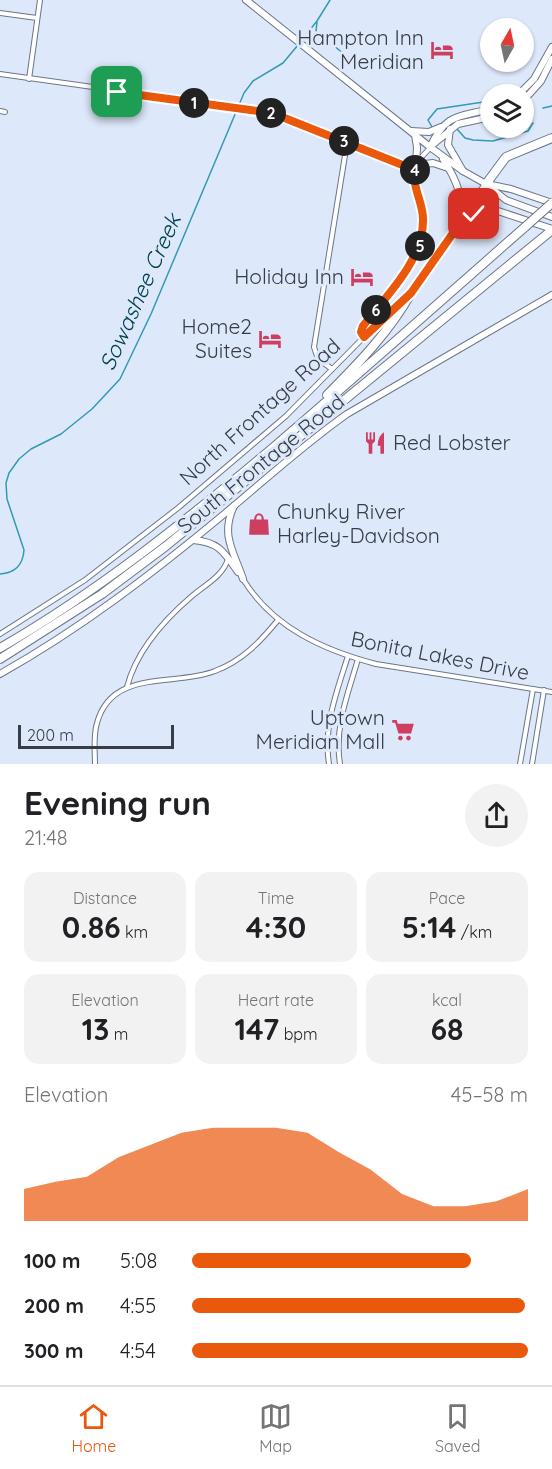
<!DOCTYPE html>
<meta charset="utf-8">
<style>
:root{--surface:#fff;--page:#f2f2f2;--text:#202124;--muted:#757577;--line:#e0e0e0;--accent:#ea580c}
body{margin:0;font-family:Quicksand,sans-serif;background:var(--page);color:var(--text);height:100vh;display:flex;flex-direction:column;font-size:22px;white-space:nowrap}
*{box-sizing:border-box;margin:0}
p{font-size:20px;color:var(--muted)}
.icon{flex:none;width:33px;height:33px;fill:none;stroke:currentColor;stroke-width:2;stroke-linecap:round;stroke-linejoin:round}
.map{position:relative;height:764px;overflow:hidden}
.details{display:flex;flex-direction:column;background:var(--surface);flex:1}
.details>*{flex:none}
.needle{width:39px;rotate:9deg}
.controls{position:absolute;left:480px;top:18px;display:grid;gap:12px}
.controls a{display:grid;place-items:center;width:54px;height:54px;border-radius:50%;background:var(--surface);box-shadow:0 2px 4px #0004;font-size:30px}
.scale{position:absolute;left:18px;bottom:15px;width:156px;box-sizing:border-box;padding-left:6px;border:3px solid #383c44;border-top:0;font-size:16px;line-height:21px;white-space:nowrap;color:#383c44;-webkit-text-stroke:4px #dde8fb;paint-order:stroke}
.pin{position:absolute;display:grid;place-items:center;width:51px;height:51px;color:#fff;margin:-26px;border-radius:12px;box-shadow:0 3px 9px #0006}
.km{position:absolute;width:30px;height:30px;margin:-15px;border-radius:50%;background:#222;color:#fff;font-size:16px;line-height:30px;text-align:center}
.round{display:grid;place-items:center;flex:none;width:63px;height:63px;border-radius:32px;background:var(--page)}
.headline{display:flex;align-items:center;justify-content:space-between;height:102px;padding:0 24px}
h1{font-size:33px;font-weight:800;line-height:45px}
.figures{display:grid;grid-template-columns:repeat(3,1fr);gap:9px;height:102px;padding:6px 24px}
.figures div{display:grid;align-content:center;border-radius:15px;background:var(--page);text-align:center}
.figures b{font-size:30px;font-weight:800}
.figures small{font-size:16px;font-weight:400}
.figures p{font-size:16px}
.chart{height:168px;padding:12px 24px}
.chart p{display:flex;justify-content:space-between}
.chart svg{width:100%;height:108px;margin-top:6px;fill:var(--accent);opacity:.7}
ul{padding:0 24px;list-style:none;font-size:20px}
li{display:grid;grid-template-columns:96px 72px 1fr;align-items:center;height:45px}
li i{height:15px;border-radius:8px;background:var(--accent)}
.tabs{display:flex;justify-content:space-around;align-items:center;height:84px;border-top:2px solid var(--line);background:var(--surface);font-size:16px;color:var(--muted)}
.tabs a{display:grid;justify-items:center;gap:3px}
.tabs .selected{color:var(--accent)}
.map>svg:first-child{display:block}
</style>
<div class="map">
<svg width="552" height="764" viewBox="0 0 552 764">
<rect width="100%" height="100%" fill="#dde8fb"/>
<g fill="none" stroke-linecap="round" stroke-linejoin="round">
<g stroke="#339ab5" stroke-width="1.5">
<polyline points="317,22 316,31 350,59"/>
<polyline points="301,41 317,21 330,0"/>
<polyline points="543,108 552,106"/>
<polyline points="432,127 428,120 437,109 490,101"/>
<polyline points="457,129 465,138 473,140 493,141 528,131 533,123"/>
<path d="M 0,574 C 15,573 23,565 24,550 L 7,499 L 6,483 L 9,473 L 19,459 L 31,449 L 61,434 L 92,409 L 120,379 L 151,314 L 244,93 L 253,81 L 283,63 L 298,45"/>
</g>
<g stroke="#6d7687" stroke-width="6">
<g id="street">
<polyline points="0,13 37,18"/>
<polyline points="0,74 264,111 415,170"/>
<polyline points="29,79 40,0"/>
<polyline points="0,111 5,112"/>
<polyline points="332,369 318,359 314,347 347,143"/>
<path d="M 243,579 C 272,627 323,650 376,664 L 552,692"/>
<path d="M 0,634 L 85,580 L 178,508 L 286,416 L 364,337 L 361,332 L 362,328 C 379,303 418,263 423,235 C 427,211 408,188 416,166 C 419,159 425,153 430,148"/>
<path d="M 127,687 C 136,652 164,620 192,596 C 205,585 223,576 228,559"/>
<path d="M 95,764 C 95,751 93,736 97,723 C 112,668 175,687 215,671 C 242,661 260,642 278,620"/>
<path d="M 329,764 C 323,726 337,691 348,656"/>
<path d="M 340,764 C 334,727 348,694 358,659"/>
<polyline points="520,764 533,689"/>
<polyline points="532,764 544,690"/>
</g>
</g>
<g stroke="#6d7687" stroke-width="8">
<g id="secondary">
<polyline points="246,0 430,147"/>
<polyline points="415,135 417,147 416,166"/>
<path d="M 234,506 C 220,535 234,552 243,579"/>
<path d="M 193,540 C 219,542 224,552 238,572"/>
</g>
</g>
<g stroke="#6d7687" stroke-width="8">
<g id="primary">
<polyline points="519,94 534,79 552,47"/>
<polyline points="524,100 541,81 552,59"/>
<polyline points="450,129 448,145 463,171"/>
<polyline points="411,131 429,132 441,127"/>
<polyline points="431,146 458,124 490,117"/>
<polyline points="430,147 463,171 486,184 506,200 552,217"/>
<path d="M 430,147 C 446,113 459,117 490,109"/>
<path d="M 443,159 C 455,177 465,198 460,219"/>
<polyline points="487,184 511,189 552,203"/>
<polyline points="416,191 420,171 425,164 433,163 448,168"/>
<polyline points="463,222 479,212 492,209 552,229"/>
<polyline points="364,337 411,293 486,184"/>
<path d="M 0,674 C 80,629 152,574 223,515 C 264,481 303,445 347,414 L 552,295"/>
</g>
</g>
<g stroke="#6d7687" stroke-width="10">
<g id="highway">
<polyline points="486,184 506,157 552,138"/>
<path d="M 327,395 C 358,364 390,331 411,293"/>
<path d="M 0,648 C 99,591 187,520 275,446 C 359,374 442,300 525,227"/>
<polyline points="0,659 102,594 166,546 552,230"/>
</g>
</g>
<use href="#street" stroke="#fff" stroke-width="4"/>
<use href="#secondary" stroke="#fff" stroke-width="6"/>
<use href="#primary" stroke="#fff" stroke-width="6"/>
<use href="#highway" stroke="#fff" stroke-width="8"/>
<g stroke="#6d7687" stroke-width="10" stroke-linecap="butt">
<polyline id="highway-bridge" points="525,227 552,203"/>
</g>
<use href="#highway-bridge" stroke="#fff" stroke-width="8"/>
</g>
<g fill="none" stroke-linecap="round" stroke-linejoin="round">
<g stroke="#fff" stroke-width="12">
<path id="route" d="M 117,92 L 272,113 L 415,170 C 412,188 423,202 423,219 C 424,260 387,295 363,326 L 361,332 L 364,337 L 411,293 L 458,226 L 474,214"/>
</g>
<use href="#route" stroke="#ea580c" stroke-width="8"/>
</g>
<defs>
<g id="hotel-bare" transform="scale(1.8)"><path d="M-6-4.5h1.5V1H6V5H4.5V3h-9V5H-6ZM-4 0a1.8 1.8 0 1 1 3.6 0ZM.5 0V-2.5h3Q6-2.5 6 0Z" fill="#ce3e61" stroke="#dde8fb" stroke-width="2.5" paint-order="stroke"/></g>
<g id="restaurant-bare" transform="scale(1.8)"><path d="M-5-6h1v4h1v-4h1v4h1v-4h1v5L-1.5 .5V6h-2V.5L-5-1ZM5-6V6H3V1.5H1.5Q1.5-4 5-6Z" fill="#ce3e61" stroke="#dde8fb" stroke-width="2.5" paint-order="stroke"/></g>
<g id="shop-bare" transform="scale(1.8)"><path d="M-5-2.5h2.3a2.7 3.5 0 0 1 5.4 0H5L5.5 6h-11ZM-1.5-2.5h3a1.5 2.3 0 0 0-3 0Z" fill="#ce3e61" stroke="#dde8fb" stroke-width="2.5" paint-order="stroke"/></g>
<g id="supermarket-bare" transform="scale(1.8)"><path d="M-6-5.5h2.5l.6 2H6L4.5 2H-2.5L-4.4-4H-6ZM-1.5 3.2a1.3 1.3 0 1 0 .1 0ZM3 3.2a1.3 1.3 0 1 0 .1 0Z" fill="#ce3e61" stroke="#dde8fb" stroke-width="2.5" paint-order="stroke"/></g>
</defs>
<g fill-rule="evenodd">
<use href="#hotel-bare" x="442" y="50"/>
<use href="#hotel-bare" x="362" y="277"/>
<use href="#hotel-bare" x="270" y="339"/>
<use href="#restaurant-bare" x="375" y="443"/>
<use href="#shop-bare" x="259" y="524"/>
<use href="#supermarket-bare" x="403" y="730"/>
</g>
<g text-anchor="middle" stroke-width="6" stroke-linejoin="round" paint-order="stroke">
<g font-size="21" fill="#383c44" stroke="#dde8fb" text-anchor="end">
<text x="424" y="45">Hampton Inn<tspan x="424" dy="24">Meridian</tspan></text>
<text x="344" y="284">Holiday Inn</text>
<text x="252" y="334">Home2<tspan x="252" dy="24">Suites</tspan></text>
<text x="393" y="450" text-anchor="start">Red Lobster</text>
<text x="277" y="519" text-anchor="start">Chunky River<tspan x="277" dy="24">Harley-Davidson</tspan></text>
<text x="385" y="725">Uptown<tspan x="385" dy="24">Meridian Mall</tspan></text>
</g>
<g font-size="21" fill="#383c44" stroke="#dde8fb">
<text transform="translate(260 412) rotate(-42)" y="7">North Frontage Road</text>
<text transform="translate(261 464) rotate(-39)" y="7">South Frontage Road</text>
<text transform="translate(440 656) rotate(11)" y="7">Bonita Lakes Drive</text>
</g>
<g font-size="22" font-style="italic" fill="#024150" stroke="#dde8fb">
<text transform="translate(140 292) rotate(-66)" y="8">Sowashee Creek</text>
</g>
</g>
</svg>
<div class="controls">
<a><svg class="needle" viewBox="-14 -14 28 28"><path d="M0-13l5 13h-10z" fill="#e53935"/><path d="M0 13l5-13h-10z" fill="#757577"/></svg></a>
<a><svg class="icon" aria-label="layers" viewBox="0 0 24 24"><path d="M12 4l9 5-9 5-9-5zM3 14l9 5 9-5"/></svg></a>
</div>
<div class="scale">200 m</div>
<div class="pin" style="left:117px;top:92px;background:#1e9e55"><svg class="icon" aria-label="arrive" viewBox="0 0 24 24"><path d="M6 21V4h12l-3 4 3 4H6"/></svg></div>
<div class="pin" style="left:474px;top:214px;background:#d93025"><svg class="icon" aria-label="check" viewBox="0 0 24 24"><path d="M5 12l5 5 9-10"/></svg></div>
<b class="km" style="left:194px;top:103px">1</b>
<b class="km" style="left:271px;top:113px">2</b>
<b class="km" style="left:344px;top:141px">3</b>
<b class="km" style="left:415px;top:170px">4</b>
<b class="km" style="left:420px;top:246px">5</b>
<b class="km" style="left:376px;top:310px">6</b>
</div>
<section class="details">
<div class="headline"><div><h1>Evening run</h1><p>21:48</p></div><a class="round"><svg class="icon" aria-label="share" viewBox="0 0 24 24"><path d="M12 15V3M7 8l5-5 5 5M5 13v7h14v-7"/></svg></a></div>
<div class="figures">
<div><p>Distance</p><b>0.86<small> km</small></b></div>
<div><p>Time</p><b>4:30</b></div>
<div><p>Pace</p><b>5:14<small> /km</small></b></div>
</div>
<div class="figures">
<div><p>Elevation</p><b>13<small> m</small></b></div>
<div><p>Heart rate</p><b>147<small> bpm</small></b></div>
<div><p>kcal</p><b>68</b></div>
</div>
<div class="chart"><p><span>Elevation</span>45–58 m</p>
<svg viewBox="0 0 160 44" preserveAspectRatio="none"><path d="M0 44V31L10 28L20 26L30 18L40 13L50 8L60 6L70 6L80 6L90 8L100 16L110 23L120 33L130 38L140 38L150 36L160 31V44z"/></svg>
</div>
<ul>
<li><b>100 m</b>5:08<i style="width:83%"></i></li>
<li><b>200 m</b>4:55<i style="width:99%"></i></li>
<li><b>300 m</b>4:54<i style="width:100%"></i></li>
</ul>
</section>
<nav class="tabs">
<a class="selected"><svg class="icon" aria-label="home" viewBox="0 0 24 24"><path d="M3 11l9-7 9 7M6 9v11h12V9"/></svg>Home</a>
<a><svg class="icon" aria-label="map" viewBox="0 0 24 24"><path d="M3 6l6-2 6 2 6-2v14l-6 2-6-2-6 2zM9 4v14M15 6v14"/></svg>Map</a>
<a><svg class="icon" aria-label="saved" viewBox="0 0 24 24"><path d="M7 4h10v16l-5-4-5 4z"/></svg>Saved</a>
</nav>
